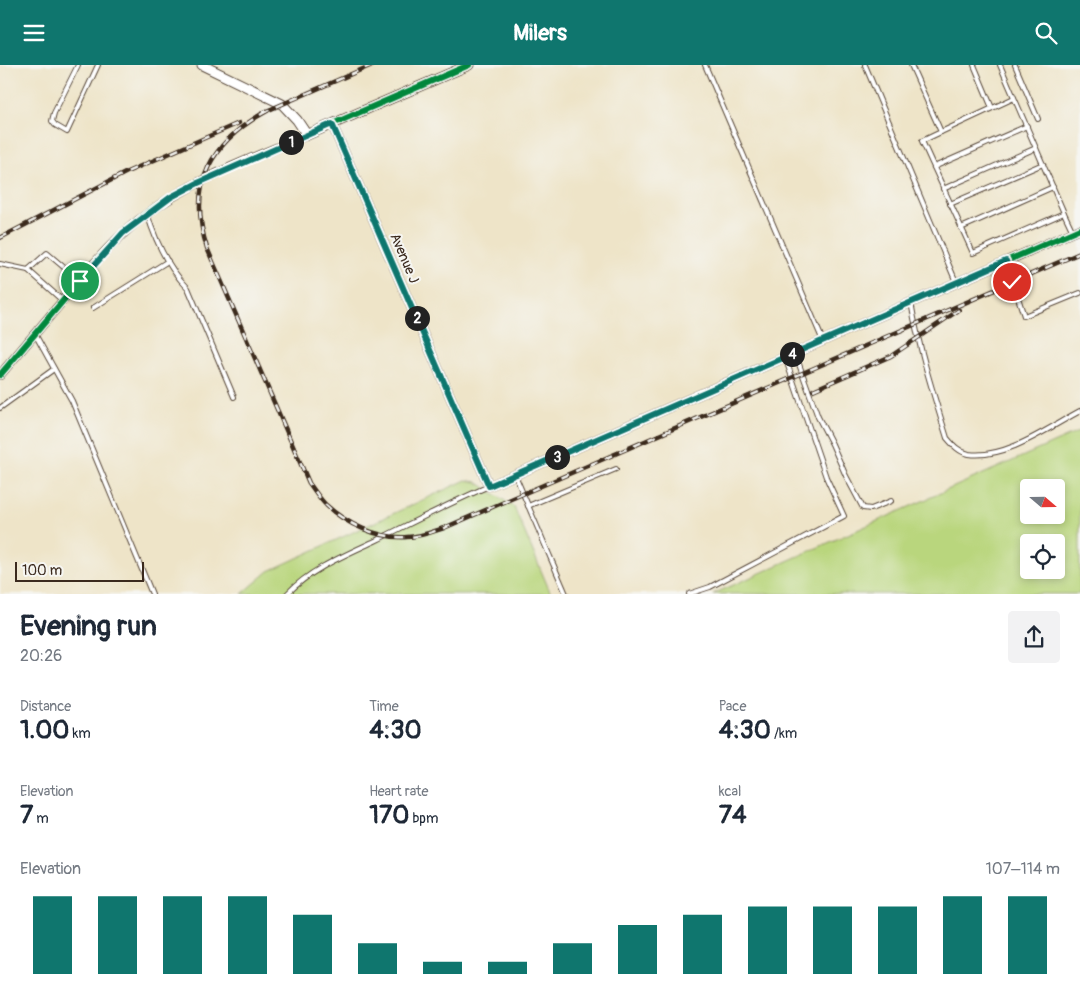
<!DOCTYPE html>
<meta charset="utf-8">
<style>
:root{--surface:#fff;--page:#f2f2f3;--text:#1f2937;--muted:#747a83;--accent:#0f766e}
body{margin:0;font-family:Pangolin,sans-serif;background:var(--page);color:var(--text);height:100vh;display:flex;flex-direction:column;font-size:19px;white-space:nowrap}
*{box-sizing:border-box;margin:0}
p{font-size:16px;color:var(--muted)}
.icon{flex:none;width:28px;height:28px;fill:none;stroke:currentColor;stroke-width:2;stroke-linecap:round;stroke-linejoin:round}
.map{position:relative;height:529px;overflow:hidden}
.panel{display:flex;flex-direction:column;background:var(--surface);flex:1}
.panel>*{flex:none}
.needle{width:32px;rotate:110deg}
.buttons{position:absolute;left:1020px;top:414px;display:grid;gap:10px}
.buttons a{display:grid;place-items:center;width:45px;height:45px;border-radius:5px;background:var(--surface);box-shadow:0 2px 8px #0003;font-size:25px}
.scale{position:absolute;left:15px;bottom:12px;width:129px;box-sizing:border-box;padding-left:5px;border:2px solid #3b2a1e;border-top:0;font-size:14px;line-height:18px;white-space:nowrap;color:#3b2a1e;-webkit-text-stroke:4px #f6f6f2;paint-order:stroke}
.pin{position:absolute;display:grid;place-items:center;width:42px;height:42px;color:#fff;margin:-21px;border:2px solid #fff;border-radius:50%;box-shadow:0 1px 5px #0007}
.km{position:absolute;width:25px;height:25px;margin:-12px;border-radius:50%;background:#222;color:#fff;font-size:14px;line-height:25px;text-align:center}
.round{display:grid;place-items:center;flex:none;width:52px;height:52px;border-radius:5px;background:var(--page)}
.overview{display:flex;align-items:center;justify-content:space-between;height:85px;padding:0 20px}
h1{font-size:28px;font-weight:700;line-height:38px}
.stats{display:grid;grid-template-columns:repeat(3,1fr);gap:8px;height:85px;padding:5px 20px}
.stats div{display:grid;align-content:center}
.stats b{font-size:25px;font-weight:700}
.stats small{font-size:14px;font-weight:400}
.stats p{font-size:14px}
.chart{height:140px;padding:10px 20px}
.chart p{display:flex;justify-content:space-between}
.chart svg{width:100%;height:90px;margin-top:5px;stroke:var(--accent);stroke-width:6}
header{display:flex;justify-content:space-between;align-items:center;height:65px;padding:0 20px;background:var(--accent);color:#fff;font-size:22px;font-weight:700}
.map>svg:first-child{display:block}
</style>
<header><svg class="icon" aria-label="menu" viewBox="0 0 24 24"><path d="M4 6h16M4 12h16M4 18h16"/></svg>Milers<svg class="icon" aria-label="search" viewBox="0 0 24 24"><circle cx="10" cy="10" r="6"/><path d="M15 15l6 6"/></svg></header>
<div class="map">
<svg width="1080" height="529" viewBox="0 0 1080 529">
<rect width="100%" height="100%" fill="#f6f6f2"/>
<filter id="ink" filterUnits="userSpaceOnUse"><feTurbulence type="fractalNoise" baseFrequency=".02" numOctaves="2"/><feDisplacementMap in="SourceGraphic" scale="10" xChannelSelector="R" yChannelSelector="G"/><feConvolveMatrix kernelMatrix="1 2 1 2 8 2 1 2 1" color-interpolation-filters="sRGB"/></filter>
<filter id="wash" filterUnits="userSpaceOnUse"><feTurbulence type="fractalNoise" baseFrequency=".0096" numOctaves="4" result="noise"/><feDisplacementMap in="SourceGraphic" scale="20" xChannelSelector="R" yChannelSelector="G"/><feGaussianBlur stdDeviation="1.12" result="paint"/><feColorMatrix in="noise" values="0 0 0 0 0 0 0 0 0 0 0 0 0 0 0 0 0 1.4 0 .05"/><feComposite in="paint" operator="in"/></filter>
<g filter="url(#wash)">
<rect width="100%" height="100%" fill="#eee4c8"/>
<g fill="#b9d67d" stroke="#7a804e" fill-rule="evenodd">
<path d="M 1080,366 L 1080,529 L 713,529 ZM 1056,422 L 1056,450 L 1029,450 L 1029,422 ZM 1029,478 L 1056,478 L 1056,505 L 1029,505 Z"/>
<polygon points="466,415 477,417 514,442 551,529 242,529 269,506"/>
</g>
</g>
<g filter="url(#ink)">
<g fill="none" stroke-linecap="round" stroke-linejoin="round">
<g stroke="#564638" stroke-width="6">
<g id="service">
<polyline points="78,0 54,48 52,56 55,60 67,67 98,0"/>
<polyline points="705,0 823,276"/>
<polyline points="865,0 956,217"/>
<polyline points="911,0 941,67 922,76 973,188 1064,148 1000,0"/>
<polyline points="974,0 992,43"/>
<polyline points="1015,0 1038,54"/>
<polyline points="941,67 1014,33"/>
<polyline points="934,102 1027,61"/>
<polyline points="943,124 1036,83"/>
<polyline points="950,139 1043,99"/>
<path d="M 147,148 C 155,175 168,203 188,223 L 234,332"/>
<polyline points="1064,148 1073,167"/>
<polyline points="961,163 1053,122"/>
<polyline points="1006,196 1024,251 1080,228"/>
<polyline points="0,199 28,205"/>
<polyline points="63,236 28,205 47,188 80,216"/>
<path d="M 911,237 C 919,284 933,328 947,373 C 953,380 959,387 969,389 C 1006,394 1048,363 1080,346"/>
<polyline points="93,243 168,196"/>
<polyline points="35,269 72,336 152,529"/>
<polyline points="795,288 818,352 832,379 846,411 863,443 871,444 891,436"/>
<polyline points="0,343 54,304"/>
<polyline points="515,410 566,529"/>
<polyline points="528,441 616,404"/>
<path d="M 287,529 C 311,504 343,491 375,476 C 413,457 450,438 489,421"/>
<polyline points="689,529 710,522 844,451 826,412 785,292"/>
</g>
</g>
<g stroke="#564638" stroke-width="10">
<g id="minor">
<polyline points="332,59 489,421 1080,164"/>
<path d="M 0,310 C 22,284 44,258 66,232 C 91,202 116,171 148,148 C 194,114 254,93 307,70"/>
</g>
</g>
<g stroke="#564638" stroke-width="11">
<polyline id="tertiary" points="202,0 282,39 297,55 307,70 469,0"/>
</g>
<use href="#service" stroke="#fff" stroke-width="4"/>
<use href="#minor" stroke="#fff" stroke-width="8"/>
<use href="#tertiary" stroke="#fff" stroke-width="9"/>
<g stroke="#3b2a1e" stroke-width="4.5">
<g id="rail">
<path d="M 267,46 C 210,77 187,120 207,183 L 309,418 C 315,426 320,434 326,440 C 346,459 378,474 407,472 C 420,472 432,467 444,463 L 1080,188"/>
<polyline points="262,48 372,0"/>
<polyline points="0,173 127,107 239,58"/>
<polyline points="813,325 891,291 959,245"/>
</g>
</g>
<use href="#rail" stroke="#f6f6f2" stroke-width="2.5" stroke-dasharray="8" stroke-linecap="butt"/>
<g stroke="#f6f6f2" stroke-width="9">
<g id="cycleway">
<polyline points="332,59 489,421 1080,164"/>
<polyline points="0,310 101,191 123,168 147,148 171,132 197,118 307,70 469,0"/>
</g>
</g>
<use href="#cycleway" stroke="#00873e" stroke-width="6"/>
</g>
</g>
<g fill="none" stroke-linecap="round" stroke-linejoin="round" filter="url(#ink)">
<g stroke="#fff" stroke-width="10">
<polyline id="route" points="80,216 123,168 171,132 198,118 332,59 489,421 1006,196 1012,217"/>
</g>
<use href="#route" stroke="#0f766e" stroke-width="6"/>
</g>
<g text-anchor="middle" stroke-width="4" stroke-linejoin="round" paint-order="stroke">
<g font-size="14" fill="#3b2a1e" stroke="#f6f6f2">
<text transform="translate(405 193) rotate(67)" y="5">Avenue J</text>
</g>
</g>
</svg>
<div class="buttons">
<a><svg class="needle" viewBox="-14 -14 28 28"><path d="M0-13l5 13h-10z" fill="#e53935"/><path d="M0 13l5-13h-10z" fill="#747a83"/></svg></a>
<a><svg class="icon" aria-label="locate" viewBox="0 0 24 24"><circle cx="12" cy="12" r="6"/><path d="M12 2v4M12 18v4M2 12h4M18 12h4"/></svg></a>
</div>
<div class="scale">100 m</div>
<div class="pin" style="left:80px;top:216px;background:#1e9e55"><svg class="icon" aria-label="arrive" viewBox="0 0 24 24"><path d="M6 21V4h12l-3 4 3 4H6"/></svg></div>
<div class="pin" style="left:1012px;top:217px;background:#d93025"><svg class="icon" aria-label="check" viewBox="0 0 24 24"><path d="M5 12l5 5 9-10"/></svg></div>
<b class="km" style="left:291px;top:77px">1</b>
<b class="km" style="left:417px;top:253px">2</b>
<b class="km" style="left:557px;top:392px">3</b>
<b class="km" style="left:792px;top:289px">4</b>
</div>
<section class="panel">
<div class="overview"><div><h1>Evening run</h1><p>20:26</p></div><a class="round"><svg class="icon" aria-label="share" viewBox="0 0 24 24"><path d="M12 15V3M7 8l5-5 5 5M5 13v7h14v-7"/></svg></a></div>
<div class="stats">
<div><p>Distance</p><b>1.00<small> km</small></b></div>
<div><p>Time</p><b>4:30</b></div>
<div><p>Pace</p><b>4:30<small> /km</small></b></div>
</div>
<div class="stats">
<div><p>Elevation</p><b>7<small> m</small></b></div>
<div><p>Heart rate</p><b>170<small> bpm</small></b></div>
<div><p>kcal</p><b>74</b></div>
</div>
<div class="chart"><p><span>Elevation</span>107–114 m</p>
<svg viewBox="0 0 160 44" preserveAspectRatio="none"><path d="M5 44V6M15 44V6M25 44V6M35 44V6M45 44V15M55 44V29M65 44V38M75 44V38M85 44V29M95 44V20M105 44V15M115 44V11M125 44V11M135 44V11M145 44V6M155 44V6"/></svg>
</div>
</section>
